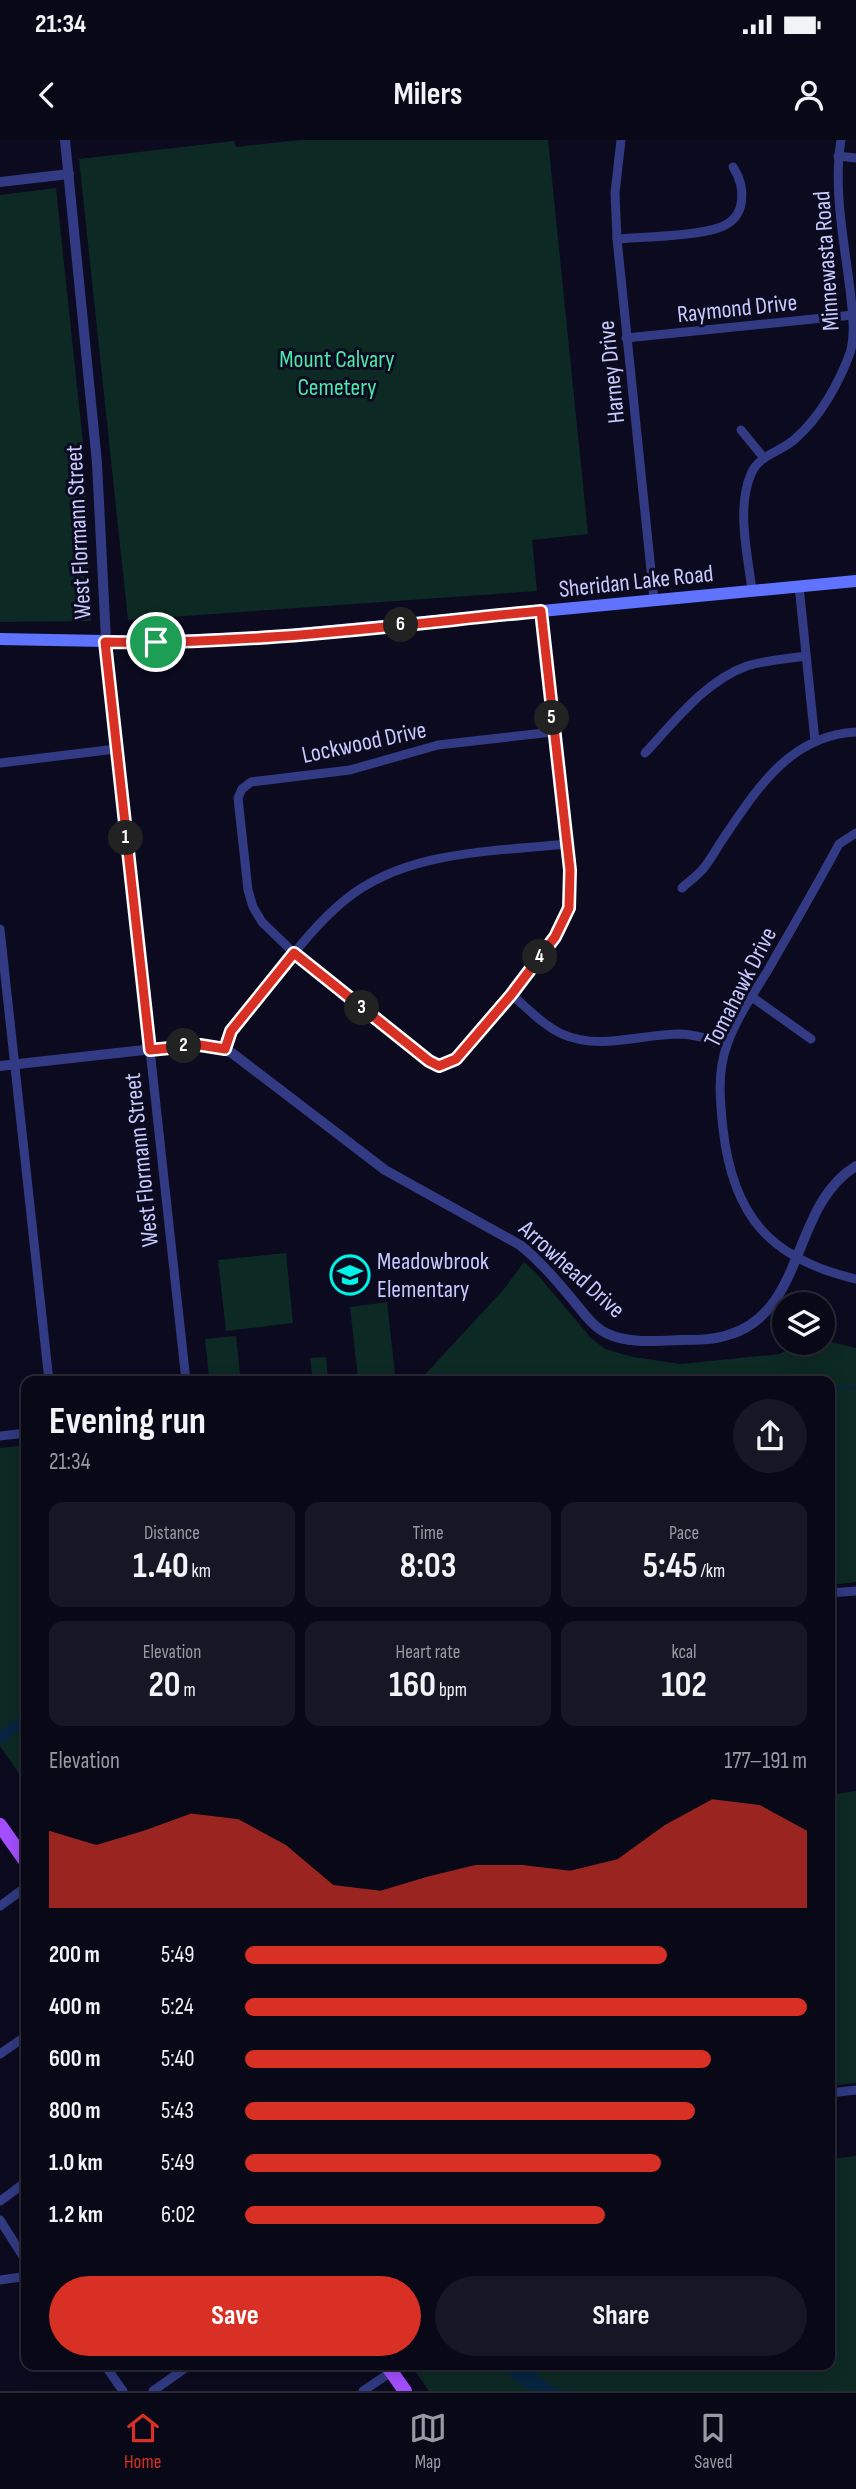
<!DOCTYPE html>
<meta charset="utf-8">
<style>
:root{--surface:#080817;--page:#161624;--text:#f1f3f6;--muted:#989aa1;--line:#292936;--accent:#d93025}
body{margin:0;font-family:"Sofia Sans Condensed",sans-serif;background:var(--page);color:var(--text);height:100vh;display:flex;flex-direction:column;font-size:26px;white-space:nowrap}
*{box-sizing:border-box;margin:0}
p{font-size:23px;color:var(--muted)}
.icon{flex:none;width:38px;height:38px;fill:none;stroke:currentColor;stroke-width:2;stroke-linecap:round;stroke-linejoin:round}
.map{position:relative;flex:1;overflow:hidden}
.details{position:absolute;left:21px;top:1236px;width:814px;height:994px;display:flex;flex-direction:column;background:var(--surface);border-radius:14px;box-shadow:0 4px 18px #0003,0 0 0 2px var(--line)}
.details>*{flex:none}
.fabs{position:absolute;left:772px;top:1152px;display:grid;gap:14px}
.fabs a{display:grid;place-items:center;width:63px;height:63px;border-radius:50%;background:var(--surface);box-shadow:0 4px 18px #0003,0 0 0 2px var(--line);font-size:35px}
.pin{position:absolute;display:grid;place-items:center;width:60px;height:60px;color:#fff;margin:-30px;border:4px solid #fff;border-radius:50%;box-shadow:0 2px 7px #0007}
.km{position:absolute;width:35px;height:35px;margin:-18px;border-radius:50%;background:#222;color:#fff;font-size:19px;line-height:35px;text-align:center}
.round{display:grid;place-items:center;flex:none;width:74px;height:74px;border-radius:37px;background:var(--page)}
.overview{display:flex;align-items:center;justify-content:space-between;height:119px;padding:0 28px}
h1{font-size:38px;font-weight:700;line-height:52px}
.metrics{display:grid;grid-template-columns:repeat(3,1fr);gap:10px;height:119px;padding:7px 28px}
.metrics div{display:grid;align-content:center;border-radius:14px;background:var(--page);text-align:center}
.metrics b{font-size:35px;font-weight:700}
.metrics small{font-size:19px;font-weight:400}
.metrics p{font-size:19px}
.chart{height:196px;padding:14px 28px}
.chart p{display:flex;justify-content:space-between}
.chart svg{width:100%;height:126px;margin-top:7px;fill:var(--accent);opacity:.7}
.cta{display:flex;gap:14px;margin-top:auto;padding:14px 28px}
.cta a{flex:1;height:80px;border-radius:42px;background:var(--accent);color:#fff;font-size:28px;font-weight:700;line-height:80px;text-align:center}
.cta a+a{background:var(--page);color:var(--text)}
ul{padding:0 28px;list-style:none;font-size:23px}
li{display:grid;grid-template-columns:112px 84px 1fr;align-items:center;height:52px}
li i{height:18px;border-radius:9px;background:var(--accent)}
.status{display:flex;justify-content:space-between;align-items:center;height:49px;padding:0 35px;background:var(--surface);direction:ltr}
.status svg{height:19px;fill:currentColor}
header{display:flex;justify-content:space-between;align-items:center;height:91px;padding:0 28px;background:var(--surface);font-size:32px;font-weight:700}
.tab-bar{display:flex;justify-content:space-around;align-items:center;height:98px;border-top:2px solid var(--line);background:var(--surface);font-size:19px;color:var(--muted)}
.tab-bar a{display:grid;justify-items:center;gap:4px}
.tab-bar .active{color:var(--accent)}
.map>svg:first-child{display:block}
</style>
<div class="status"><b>21:34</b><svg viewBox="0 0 49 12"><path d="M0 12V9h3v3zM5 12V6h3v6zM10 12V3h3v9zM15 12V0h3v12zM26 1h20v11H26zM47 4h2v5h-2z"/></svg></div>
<header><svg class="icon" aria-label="back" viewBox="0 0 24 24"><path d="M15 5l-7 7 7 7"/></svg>Milers<svg class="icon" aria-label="person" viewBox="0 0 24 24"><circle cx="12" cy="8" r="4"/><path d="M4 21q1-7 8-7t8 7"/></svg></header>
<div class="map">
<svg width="856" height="2251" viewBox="0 0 856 2251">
<rect width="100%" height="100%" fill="#0b0a1f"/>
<g fill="#0d2924">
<polygon points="300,0 548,0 588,394 532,400 537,451 128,480 79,19 234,1 236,7"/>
<polygon points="56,48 83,303 91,481 0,482 0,55"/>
<polygon points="286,1113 293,1183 226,1191 218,1120"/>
<polygon points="524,1122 536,1133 591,1198 605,1209 633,1217 681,1224 779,1214 807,1202 822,1202 823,1200 856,1208 856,1442 830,1445 830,1241 419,1241 504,1149"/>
<polygon points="387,1162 395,1234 358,1238 350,1167"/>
<polygon points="236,1196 240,1234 209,1237 205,1199"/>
<polygon points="326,1217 328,1239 313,1241 310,1218"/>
<polygon points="26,1305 26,1644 0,1606 0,1308"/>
<polygon points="856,1651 856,1943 830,1946 830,1655"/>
<polygon points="856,2016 856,2251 429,2251 410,2224 830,2224 830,2019"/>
</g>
<g fill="#072541">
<polygon points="26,1573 26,1585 0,1605 0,1591"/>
<path d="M 500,2224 L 527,2224 C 538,2235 550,2248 565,2251 C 526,2251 523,2251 500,2224 Z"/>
</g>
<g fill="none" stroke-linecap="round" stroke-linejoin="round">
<polyline stroke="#072541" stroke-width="2.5" points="830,1249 856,1247"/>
<g stroke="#313a82" stroke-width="9">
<polyline points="621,0 615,53 617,99 654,460"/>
<polyline points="838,16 856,18"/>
<path d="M 617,99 C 644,97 698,96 721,87 C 747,77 746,47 733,27"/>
<polyline points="626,198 853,175"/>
<polyline points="741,290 764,318"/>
<polyline points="799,446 815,601"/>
<path d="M 752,451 C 748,415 736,369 751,334 C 759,314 782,312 796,298 C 820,277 839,243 850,213 C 856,194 852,168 850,149 C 844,101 833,48 841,0"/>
<polyline points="541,471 570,730 569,768 555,798 511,854 456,919 439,926 429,921 294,813 262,782 253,767 248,750 238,658 242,649 251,642 350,630 438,605 553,592"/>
<path d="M 645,613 C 675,581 705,541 747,526 C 766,520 786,519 806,516"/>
<polyline points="0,623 116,609"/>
<path d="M 856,693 L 839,704 C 816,747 792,788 768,830 C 754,853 736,878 727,905 C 717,932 720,961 723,989 C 733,1076 770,1119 856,1139"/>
<path d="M 682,748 C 688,742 696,737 702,730 C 710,721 716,709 723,699 C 756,650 790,595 856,592"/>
<polyline points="0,789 49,1241"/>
<path d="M 511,854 C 527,868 543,885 562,894 C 600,911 640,894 680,894 C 696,895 711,899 727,903"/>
<polyline points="752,857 811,899"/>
<path d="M 225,909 C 234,881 258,858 277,835 C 298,808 319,781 345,760 C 406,710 492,712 566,704"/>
<polyline points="150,910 186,1241"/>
<polyline points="0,1296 26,1293"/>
<polyline points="830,1453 856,1451"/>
<polyline points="0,1766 26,1747"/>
<polyline points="0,1914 26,1896"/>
<polyline points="830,1953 856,1950"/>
<polyline points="0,2061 26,2042"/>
<polyline points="0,2080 26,2121"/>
<polyline points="0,2140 21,2137 26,2134"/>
<polyline points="104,2224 123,2251"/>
<polyline points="153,2251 191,2224"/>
<polyline points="363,2251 391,2232"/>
</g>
<g stroke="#313a82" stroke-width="10">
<polyline points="65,0 97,323 107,520 150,910"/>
<polyline points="0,42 69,34"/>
<path d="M 0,926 L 189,905 L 210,905 L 232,913 L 385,1030 L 520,1105 C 540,1121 556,1140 572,1159 C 582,1171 592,1186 606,1193 C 627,1204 657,1201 680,1200 C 696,1200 713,1200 728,1195 C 806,1173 791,1065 856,1026"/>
</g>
<polyline stroke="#5f73ff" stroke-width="12" points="0,499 156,502 269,497 856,441"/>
<g stroke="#a34fff" stroke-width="14">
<polyline points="0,1685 26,1722"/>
<polyline points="386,2224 405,2251"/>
</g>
</g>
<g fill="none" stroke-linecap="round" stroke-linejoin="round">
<g stroke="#fff" stroke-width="14">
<path id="route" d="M 541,471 L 570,730 L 569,768 L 555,797 L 511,855 L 456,919 L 439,926 L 429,921 L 294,813 L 231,891 L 225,909 L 200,905 L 150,910 L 105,502 C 251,505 396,485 541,471 Z"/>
</g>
<use href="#route" stroke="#d93025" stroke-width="9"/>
</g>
<defs>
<g id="school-ring" transform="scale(2.0125)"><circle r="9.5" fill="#0b0a1f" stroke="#00f3e7" stroke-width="1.5"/><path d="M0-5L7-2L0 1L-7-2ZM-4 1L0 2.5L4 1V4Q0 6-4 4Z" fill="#00f3e7"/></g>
</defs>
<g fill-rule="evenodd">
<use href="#school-ring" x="350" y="1135"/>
</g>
<g text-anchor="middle" stroke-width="6" stroke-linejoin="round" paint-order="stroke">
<g font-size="24" fill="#c8caff" stroke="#0b0a1f">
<text transform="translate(826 121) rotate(-94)" y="8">Minnewasta Road</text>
<text transform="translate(737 168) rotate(-6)" y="8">Raymond Drive</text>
<text transform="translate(611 232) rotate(-96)" y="8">Harney Drive</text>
<text transform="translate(78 392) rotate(-93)" y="8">West Flormann Street</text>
<text transform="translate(636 441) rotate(-6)" y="8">Sheridan Lake Road</text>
<text transform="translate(364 602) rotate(-12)" y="8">Lockwood Drive</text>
<text transform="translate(740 847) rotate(-63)" y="8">Tomahawk Drive</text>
<text transform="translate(141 1020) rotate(-96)" y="8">West Flormann Street</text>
<text transform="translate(572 1129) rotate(42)" y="8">Arrowhead Drive</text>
</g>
<g font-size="24" fill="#4be8a9" stroke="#0b0a1f">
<text x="337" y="227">Mount Calvary<tspan x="337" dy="28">Cemetery</tspan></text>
</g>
<g font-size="24" fill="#c8caff" stroke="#0b0a1f" text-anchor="start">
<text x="377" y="1129">Meadowbrook<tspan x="377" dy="28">Elementary</tspan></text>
</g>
</g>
</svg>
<div class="fabs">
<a><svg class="icon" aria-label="layers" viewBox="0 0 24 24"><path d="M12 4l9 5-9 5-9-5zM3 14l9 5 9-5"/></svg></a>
</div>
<div class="pin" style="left:156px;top:502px;background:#1e9e55"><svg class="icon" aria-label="arrive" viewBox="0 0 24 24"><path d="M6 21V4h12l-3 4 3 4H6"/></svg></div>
<b class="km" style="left:126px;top:698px">1</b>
<b class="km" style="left:184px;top:906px">2</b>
<b class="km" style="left:362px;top:868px">3</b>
<b class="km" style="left:540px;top:817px">4</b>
<b class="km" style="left:552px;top:578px">5</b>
<b class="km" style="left:401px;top:485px">6</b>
<section class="details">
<div class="overview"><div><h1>Evening run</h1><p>21:34</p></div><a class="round"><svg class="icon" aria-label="share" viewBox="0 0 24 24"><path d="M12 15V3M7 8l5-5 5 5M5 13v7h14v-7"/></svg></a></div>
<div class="metrics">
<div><p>Distance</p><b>1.40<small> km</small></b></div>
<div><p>Time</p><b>8:03</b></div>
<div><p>Pace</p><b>5:45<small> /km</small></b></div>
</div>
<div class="metrics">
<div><p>Elevation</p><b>20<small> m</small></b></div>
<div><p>Heart rate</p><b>160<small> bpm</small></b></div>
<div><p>kcal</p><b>102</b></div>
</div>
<div class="chart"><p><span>Elevation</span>177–191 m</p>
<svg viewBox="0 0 160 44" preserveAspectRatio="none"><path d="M0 44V17L10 22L20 17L30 11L40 13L50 22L60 36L70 38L80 33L90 29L100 29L110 31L120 27L130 15L140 6L150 8L160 17V44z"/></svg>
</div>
<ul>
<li><b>200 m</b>5:49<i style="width:75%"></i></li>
<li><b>400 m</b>5:24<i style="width:100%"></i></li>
<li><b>600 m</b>5:40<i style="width:83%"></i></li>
<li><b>800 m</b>5:43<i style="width:80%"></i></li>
<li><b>1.0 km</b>5:49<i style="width:74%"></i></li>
<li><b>1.2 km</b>6:02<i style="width:64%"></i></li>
</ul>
<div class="cta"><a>Save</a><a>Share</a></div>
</section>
</div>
<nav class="tab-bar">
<a class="active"><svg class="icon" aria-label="home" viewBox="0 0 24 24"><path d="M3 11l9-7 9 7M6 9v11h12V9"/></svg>Home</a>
<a><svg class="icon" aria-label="map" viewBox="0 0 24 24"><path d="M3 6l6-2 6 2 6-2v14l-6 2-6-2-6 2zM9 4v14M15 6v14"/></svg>Map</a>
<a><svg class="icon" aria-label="saved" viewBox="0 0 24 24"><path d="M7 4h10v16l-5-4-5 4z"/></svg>Saved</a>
</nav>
